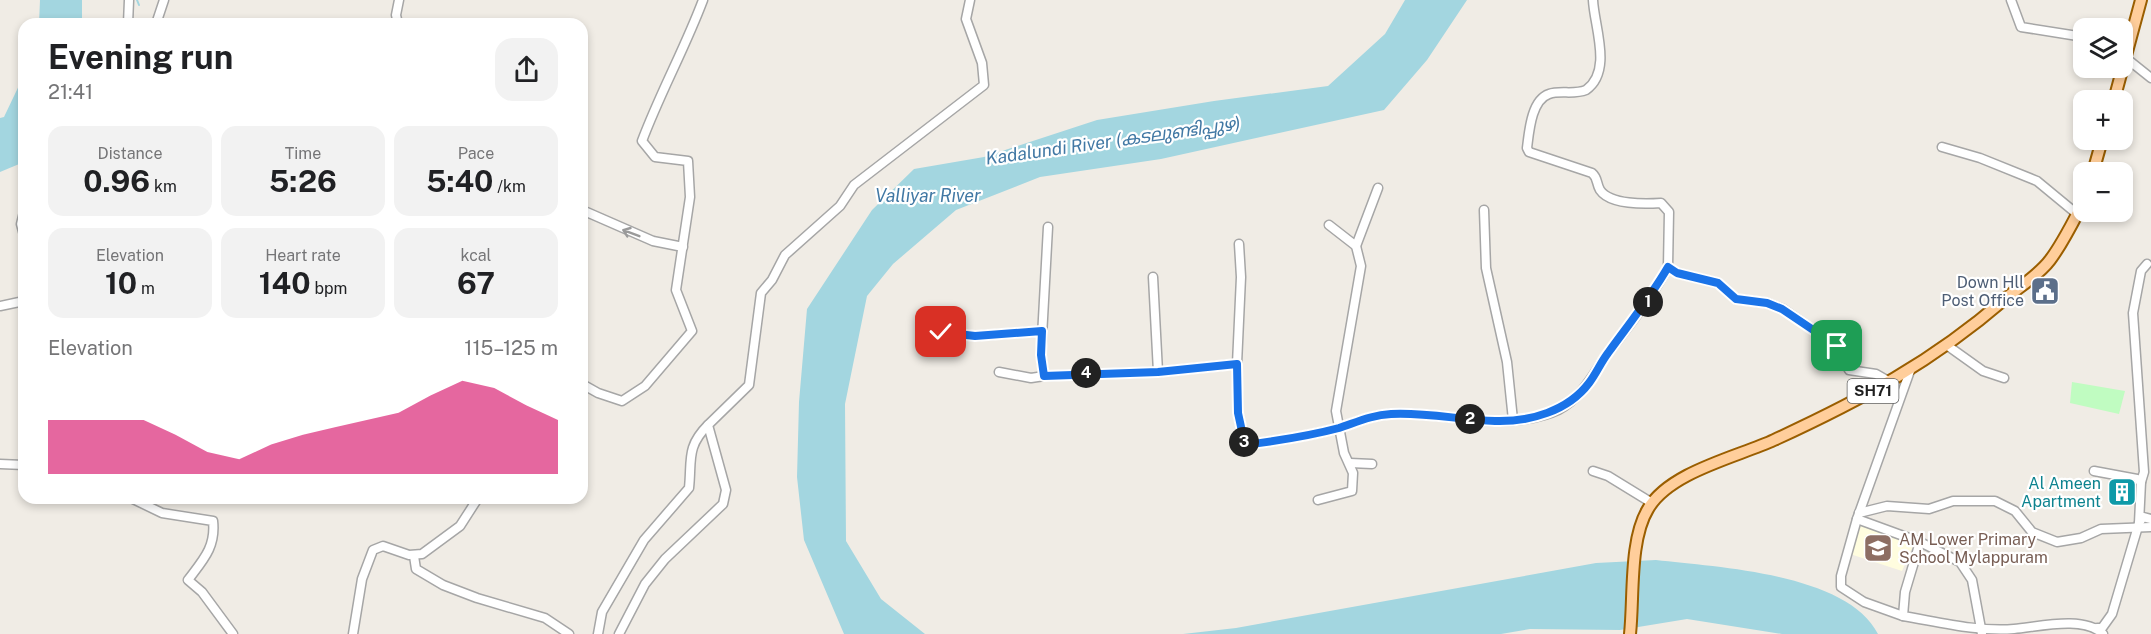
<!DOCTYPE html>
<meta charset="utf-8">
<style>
:root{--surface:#fff;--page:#f2f2f2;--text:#202124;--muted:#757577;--accent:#db2777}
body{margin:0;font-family:"Public Sans","Noto Sans Malayalam",sans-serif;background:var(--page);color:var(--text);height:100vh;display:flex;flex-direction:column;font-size:22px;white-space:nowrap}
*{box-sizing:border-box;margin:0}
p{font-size:20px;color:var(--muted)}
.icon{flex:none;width:33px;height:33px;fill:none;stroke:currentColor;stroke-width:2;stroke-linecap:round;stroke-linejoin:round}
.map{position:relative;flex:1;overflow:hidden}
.side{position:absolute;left:18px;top:18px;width:570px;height:486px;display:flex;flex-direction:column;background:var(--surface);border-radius:18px;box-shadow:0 3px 9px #0003}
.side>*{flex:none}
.buttons{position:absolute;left:2073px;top:18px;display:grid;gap:12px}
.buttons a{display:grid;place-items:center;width:60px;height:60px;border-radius:12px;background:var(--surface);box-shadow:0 3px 9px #0003;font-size:30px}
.pin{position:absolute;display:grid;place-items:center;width:51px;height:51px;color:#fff;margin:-26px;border-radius:12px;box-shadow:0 3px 9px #0006}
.km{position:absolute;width:30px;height:30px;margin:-15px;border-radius:50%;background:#222;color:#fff;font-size:16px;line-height:30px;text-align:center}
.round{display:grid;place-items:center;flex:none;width:63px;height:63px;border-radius:18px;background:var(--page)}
.headline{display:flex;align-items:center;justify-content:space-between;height:102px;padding:0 30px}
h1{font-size:33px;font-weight:700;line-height:45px}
.figures{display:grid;grid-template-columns:repeat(3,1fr);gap:9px;height:102px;padding:6px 30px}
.figures div{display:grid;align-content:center;border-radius:15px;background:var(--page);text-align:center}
.figures b{font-size:30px;font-weight:700}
.figures small{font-size:16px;font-weight:400}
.figures p{font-size:16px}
.chart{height:168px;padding:12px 30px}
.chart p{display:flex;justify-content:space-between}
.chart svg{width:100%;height:108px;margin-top:6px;fill:var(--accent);opacity:.7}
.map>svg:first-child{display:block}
</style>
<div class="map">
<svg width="2151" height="634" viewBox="0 0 2151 634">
<rect width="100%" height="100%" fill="#f0ece5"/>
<polygon fill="#fffddf" points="1852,520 1914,543 1902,571 1844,552"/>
<polygon fill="#c0fcc1" points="2072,382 2125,391 2119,414 2070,403"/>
<g fill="#a3d6e0">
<polygon points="40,0 82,0 82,24 39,24"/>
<polygon points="1405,0 1467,0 1427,60 1384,110 1161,159 1040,177 956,210 893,264 867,296 845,404 846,541 881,599 925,634 844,634 804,540 797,477 799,402 807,309 872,210 914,169 984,157 1097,120 1214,101 1328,86 1385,34"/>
<polygon points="24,75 24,162 0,172 0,118 4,117"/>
<path d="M 1656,560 C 1716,567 1847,573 1878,634 L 1782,634 L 1687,619 L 1620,630 L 1530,629 L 1501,634 L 1183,634 L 1236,628 L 1596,563 Z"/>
</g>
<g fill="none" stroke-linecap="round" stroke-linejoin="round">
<polyline stroke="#a3d6e0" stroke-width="2" points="137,0 139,5"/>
<g stroke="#a6a6a6" stroke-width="11">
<g id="minor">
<path d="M 1593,0 C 1594,26 1613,71 1586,90 C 1574,95 1560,90 1549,94 C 1531,100 1529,133 1527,148 L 1529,152 L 1592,173 C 1598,178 1596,183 1600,190 C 1610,205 1646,204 1661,203 L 1669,212 L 1668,267 L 1677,273 L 1718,283 L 1736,299 L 1767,303 L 1783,309 L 1837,346 L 1849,370 L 1876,374 L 1890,382"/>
<polyline points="2011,0 2021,27 2084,37"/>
<polyline points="128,24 129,0"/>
<polyline points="156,24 164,0"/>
<polyline points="398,24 396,15 399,0"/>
<polyline points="2126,58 2151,78"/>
<polyline points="1942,147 1980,158 2037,181 2077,214"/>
<polyline points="582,210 653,241 683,247"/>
<polyline points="1484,210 1486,268 1507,362 1513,420"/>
<polyline points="24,212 21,224 24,235"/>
<path d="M 1048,227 L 1041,355 L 1044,376 L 1158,372 L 1237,364 L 1238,413 L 1245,445 C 1276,441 1309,436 1339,428 C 1357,422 1372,415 1391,414 C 1426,412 1461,420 1495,421 C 1514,422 1541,418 1558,410 C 1583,397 1593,374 1608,353 C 1630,324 1651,298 1668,267"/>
<polyline points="1356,246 1378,188"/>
<polyline points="1153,277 1158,372"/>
<polyline points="0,306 24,301"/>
<polyline points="941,332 975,336 1042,331"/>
<polyline points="1948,346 1983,371 2004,378"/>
<polyline points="1237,364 1241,277 1239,244"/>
<path d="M 1910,371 L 1857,519 L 1920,542 L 1905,592 L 1903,616 C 1939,622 1977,632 2014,629 C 2038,627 2083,615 2103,634"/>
<polyline points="999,372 1031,378 1044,376"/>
<path d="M 582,384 L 598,393 L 622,401 L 645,386 L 692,331 L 676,290 L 690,197 L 688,161 L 655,157 L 642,141 C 660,93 685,48 703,0"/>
<polyline points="1350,463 1372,464"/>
<polyline points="0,464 24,465"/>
<polyline points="1593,471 1608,476 1652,503"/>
<polyline points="2094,471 2137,479 2141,482 2139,523"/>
<polyline points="2141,482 2144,472 2133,313 2141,271 2147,264"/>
<path d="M 131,498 L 162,513 L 213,521 C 216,547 203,560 188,580 L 202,592 L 233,634"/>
<polyline points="1318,500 1352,491 1353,473 1344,453 1336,411 1361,266 1356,246 1329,225"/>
<polyline points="1859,513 1887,506 1929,509 1953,501 1995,501 2015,511 2032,532 2057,542 2081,538 2101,529 2151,527"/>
<polyline points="1857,519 1841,576 1841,587 1864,602 1903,616"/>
<polyline points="1920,542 1960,562 1972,580 1982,634"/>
<polyline points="414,556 416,569 443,585 477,598 545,618 569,634"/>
<polyline points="2097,628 2102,628 2112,614 2139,523 2143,517 2151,519"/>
<polyline points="353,634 362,579 373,550 383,546 409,555 422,554 460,526 478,498"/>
<path d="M 598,634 L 602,612 L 644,540 L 689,488 C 692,460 686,447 708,425"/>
<polyline points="619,634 645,584 665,559 723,504 726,490 708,425 749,385 761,293 772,280 785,255 840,206 854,185 984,85 982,63 966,19 970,0"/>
</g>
</g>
<g stroke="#9a5e00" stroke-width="14">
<g id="major">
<polyline points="2114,100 2141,0"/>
<polyline points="2093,172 2102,140"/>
<path d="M 1630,634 C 1634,598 1629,540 1648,509 C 1669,472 1737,457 1774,440 C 1861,400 1932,362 2005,299 C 2019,287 2039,275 2050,260 C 2063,243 2074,220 2084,201"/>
</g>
</g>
<use href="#minor" stroke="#fff" stroke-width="8"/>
<use href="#major" stroke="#ffce9b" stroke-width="10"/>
</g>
<defs><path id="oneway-shaft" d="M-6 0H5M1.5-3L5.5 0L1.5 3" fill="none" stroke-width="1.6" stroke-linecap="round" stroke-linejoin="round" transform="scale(1.5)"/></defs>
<use stroke="#9a9a9a" href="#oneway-shaft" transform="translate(631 233) rotate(-159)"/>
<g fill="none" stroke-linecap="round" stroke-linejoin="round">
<g stroke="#fff" stroke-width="12">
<path id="route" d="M 941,332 L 975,336 L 1042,331 L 1041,355 L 1044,376 L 1158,372 L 1237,364 L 1238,413 L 1245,445 C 1276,441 1309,436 1339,428 C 1357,422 1372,415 1391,414 C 1426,412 1460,420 1495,421 C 1530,422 1568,411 1589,383 C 1596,374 1601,362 1608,353 C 1629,324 1650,298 1668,267 L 1677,273 L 1718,283 L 1736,299 L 1767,303 L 1782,309 L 1837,346"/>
</g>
<use href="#route" stroke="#1a73e8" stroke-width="8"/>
</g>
<defs>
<g id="civic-square" transform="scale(1.5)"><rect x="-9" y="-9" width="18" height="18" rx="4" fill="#5c6f8a" stroke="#fff"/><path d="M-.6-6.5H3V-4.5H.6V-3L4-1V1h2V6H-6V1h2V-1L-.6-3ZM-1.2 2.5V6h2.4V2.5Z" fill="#fff"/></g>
<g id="building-square" transform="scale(1.5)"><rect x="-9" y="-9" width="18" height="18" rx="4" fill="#0f9aa8" stroke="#fff"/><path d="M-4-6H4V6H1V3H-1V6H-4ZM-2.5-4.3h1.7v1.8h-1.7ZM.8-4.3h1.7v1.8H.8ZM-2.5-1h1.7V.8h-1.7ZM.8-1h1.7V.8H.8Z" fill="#fff"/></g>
<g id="school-square" transform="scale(1.5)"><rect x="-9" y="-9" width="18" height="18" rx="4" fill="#8d6e63" stroke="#fff"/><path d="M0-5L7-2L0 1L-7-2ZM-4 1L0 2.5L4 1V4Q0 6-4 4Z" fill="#fff"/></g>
</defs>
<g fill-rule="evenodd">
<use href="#civic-square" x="2045" y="291"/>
<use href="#building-square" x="2122" y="492"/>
<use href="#school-square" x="1878" y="548"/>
</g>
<g text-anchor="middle" stroke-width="4.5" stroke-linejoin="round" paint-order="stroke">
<rect fill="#fff" stroke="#626262" stroke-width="1.5" x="1847.5" y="379" width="51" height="24" rx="4.5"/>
<g font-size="15" font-weight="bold" fill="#1f1f1f">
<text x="1873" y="396">SH71</text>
</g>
<g font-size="16" fill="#4e5e75" stroke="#fff" text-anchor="end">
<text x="2024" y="288">Down Hll<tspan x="2024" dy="18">Post Office</tspan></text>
</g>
<g font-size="16" fill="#0d838f" stroke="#fff" text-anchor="end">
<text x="2101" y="489">Al Ameen<tspan x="2101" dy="18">Apartment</tspan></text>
</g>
<g font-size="16" fill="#785e54" stroke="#fff" text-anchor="start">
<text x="1899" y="545">AM Lower Primary<tspan x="1899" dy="18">School Mylappuram</tspan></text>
</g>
<g font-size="18" font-style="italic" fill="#4178a4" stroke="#fff">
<text transform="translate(1113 141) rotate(-8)" y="6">Kadalundi River (കടലുണ്ടിപ്പുഴ)</text>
<text x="928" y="202">Valliyar River</text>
</g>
</g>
</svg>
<div class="buttons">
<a><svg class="icon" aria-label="layers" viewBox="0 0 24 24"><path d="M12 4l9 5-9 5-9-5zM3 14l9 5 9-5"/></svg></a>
<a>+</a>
<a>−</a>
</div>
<div class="pin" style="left:1837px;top:346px;background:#1e9e55"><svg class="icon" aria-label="arrive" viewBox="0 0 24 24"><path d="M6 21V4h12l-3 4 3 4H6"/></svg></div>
<div class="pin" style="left:941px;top:332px;background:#d93025"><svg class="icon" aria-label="check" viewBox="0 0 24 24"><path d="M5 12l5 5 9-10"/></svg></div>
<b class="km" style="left:1648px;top:302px">1</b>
<b class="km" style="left:1470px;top:419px">2</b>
<b class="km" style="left:1244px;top:442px">3</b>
<b class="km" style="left:1086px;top:373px">4</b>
<section class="side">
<div class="headline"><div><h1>Evening run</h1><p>21:41</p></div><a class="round"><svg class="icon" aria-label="share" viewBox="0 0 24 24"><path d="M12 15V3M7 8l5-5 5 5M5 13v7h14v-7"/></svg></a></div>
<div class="figures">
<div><p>Distance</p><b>0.96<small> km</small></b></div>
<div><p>Time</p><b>5:26</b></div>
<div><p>Pace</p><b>5:40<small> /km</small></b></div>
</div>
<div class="figures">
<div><p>Elevation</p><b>10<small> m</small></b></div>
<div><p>Heart rate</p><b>140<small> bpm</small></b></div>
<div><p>kcal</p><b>67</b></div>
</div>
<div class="chart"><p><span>Elevation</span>115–125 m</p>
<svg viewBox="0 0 160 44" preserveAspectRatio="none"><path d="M0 44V22L10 22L20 22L30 22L40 28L50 35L60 38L70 32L80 28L90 25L100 22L110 19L120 12L130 6L140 9L150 16L160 22V44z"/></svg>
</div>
</section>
</div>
